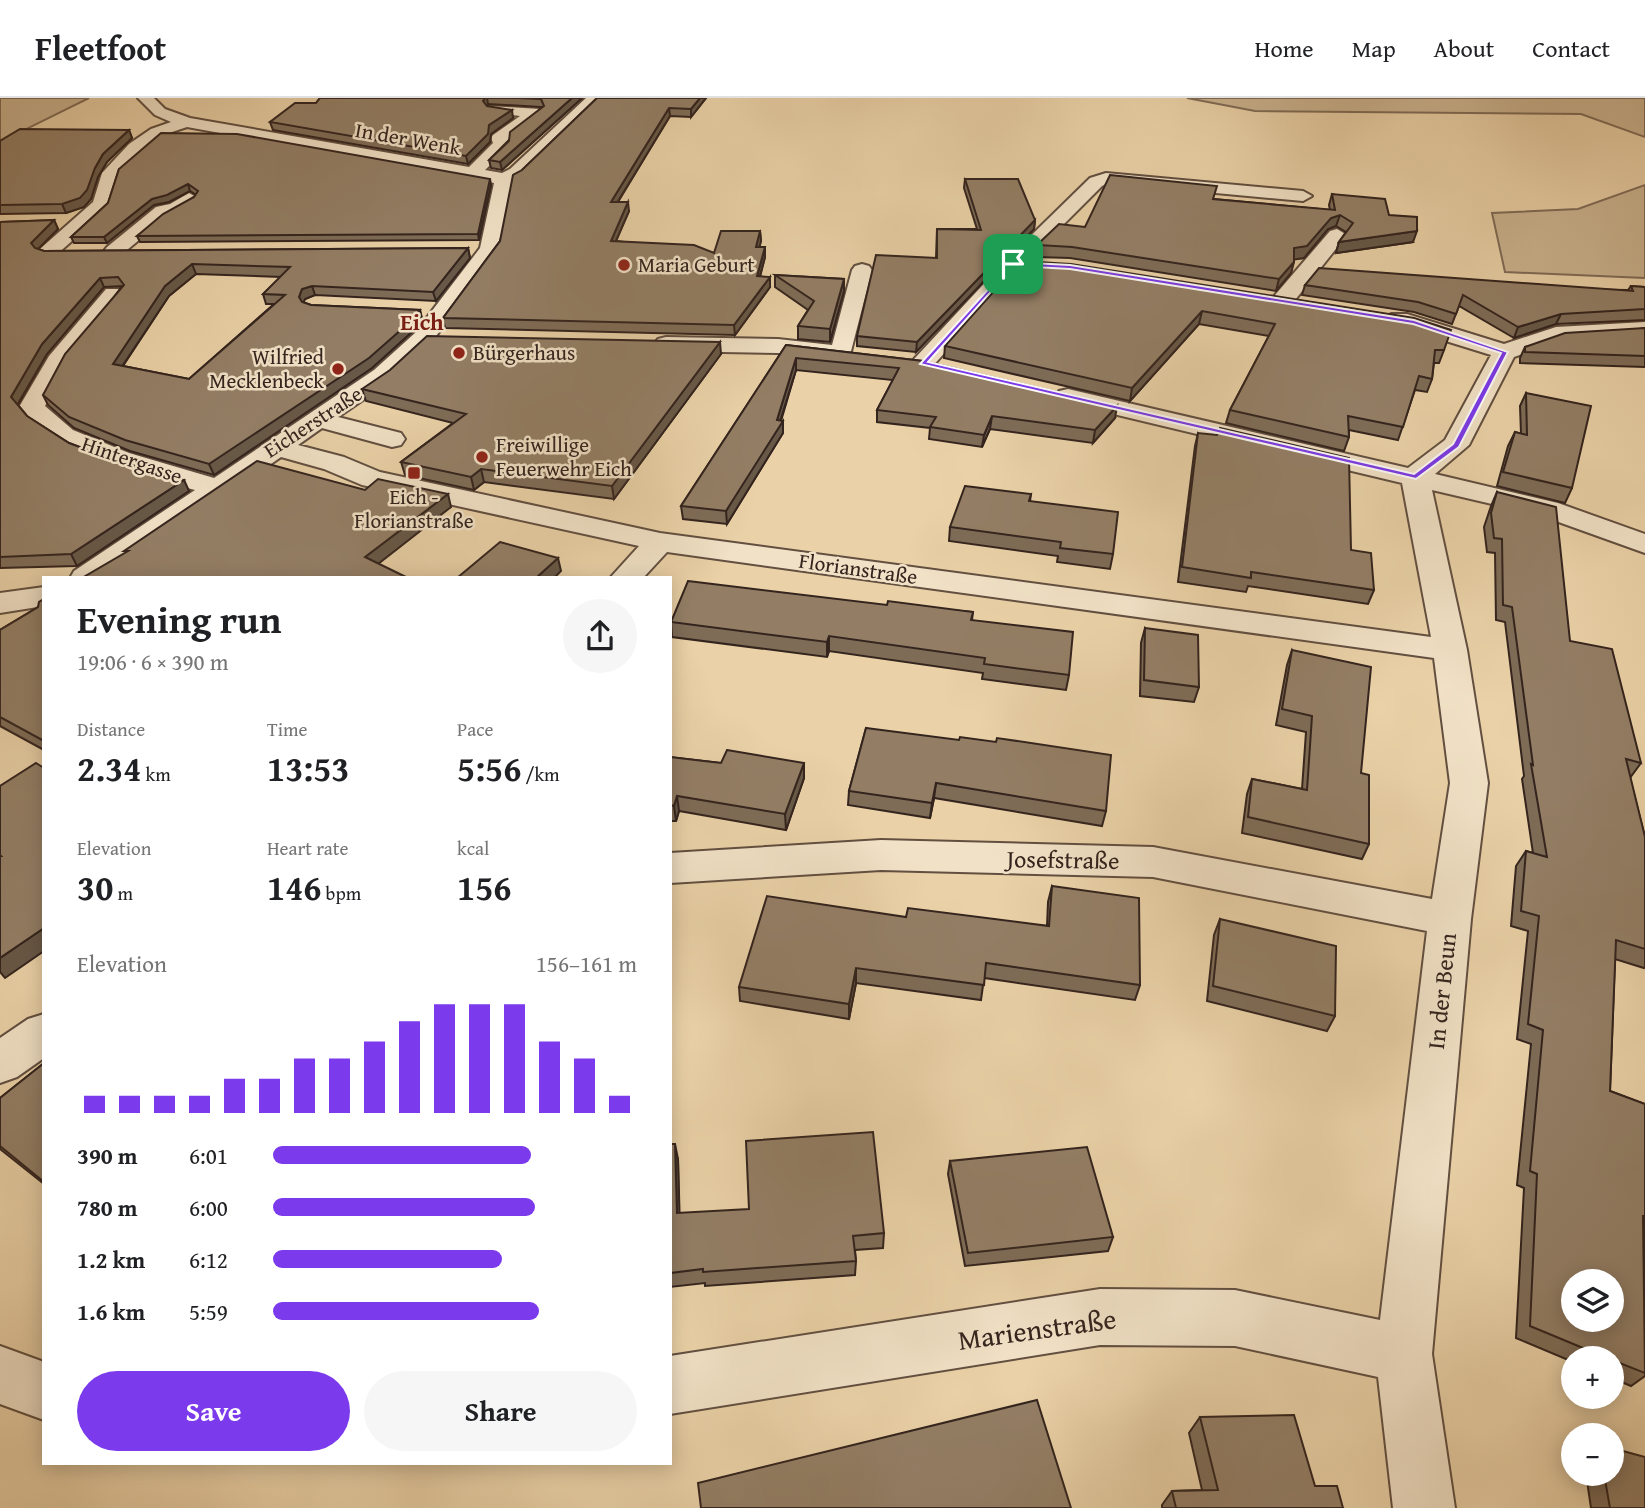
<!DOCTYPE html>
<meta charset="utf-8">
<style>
:root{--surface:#fff;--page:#f6f6f6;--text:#202124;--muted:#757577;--line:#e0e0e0;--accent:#7c3aed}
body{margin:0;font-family:"Gentium Book Plus",serif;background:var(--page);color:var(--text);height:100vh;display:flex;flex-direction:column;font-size:26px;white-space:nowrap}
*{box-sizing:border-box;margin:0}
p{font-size:23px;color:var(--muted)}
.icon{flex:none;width:38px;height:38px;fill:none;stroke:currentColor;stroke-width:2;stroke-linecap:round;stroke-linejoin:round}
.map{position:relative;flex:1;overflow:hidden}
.drawer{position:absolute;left:42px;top:478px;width:630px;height:889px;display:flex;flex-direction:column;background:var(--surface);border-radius:0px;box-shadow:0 4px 18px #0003}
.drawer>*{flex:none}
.tools{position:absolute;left:1561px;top:1171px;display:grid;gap:14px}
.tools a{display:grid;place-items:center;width:63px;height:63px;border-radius:50%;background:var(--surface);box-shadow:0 4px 18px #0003;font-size:35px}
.pin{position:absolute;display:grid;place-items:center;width:60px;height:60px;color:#fff;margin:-30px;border-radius:14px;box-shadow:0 4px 10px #0006}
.round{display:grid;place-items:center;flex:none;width:74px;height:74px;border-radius:37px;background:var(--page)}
.summary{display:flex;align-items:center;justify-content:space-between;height:119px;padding:0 35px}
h1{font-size:38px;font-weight:800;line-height:52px}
.stats{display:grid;grid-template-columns:repeat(3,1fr);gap:10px;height:119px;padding:7px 35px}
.stats div{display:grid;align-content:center}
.stats b{font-size:35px;font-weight:800}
.stats small{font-size:19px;font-weight:400}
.stats p{font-size:19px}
.chart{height:196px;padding:14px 35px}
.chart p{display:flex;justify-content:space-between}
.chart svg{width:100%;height:126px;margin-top:7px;stroke:var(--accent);stroke-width:6}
.primary-button{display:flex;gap:14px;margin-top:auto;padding:14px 35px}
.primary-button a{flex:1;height:80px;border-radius:42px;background:var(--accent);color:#fff;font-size:28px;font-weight:800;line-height:80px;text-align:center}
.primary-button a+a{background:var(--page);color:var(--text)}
ul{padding:0 35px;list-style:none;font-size:23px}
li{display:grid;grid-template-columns:112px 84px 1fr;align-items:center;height:52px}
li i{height:18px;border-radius:9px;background:var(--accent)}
header{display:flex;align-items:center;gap:42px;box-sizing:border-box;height:98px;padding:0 35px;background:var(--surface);border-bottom:2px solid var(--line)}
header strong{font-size:33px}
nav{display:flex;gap:38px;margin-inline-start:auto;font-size:24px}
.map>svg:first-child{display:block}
</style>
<header>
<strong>Fleetfoot</strong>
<nav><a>Home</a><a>Map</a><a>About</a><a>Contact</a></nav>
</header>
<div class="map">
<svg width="1645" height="1410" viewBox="0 0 1645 1410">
<rect width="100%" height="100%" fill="#ead1a7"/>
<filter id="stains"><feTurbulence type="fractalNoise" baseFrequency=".00286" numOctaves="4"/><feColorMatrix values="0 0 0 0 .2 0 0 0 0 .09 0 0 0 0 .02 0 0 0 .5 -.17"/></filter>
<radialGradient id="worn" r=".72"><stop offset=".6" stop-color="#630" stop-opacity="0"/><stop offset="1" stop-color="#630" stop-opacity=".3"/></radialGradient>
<g fill="#cbb490" stroke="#806c57" stroke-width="2">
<polygon points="0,0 89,0 0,44"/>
<polygon points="1187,0 1645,0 1645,39 1581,16 1255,13"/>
<polygon points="1645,87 1645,180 1505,174 1492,115 1578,111"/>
</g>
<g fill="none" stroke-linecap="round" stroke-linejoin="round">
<g stroke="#624f40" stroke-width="4">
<g id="minor">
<path d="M 138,0 L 154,0 L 165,11 L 190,20 L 469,69 L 493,45 L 491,40 L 493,37 L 520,18 L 490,14 L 487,11 L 490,8 L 540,11 L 543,14 L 540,17 L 508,41 L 510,46 L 508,50 L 485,72 L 502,75 L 510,71 L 586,0 L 602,0 L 522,79 L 512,84 L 500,151 L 431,245 L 392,282 L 338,319 L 401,335 L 405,341 L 401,347 L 392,349 L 322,330 L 298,347 L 344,359 L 380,374 L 660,435 L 1431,539 L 1402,385 L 1059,303 L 1056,298 L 1059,293 L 1068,291 L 1408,370 L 1445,342 L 1491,257 L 1391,226 L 1388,221 L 1391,216 L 1407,216 L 1504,246 L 1556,229 L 1645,224 L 1645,238 L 1559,243 L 1514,259 L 1469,347 L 1435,376 L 1558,405 L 1645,436 L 1645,455 L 1539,417 L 1432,392 L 1467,552 L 1488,685 L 1471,821 L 1432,1256 L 1455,1410 L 1393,1410 L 1378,1279 L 1235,1248 L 1100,1247 L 670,1316 L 670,1258 L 1100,1191 L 1235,1192 L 1380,1222 L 1427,833 L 1153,779 L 881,772 L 670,785 L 670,755 L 881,742 L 1153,749 L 1432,801 L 1450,685 L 1434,560 L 667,454 L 643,480 L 610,480 L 639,448 L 362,387 L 324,371 L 281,359 L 106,480 L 70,480 L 74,473 L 195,392 C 138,375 55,361 19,309 L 49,258 L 106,191 L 122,191 L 125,196 L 68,265 L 45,308 L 73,332 L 129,355 L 214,380 L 374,272 L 415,235 L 480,150 L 494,85 L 187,29 L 163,37 L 141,54 L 119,76 L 109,110 L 55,158 L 41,158 L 38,154 L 41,150 L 93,104 L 102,75 L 129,46 L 151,31 L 171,24 L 155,17 Z"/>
<polygon points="1106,75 1303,93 1312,98 1303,103 1108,85 1102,88 1020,170 931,270 915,270 911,265 915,260 1006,162 1090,80"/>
<polygon points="189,95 198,100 183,114 169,117 121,157 107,157 104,153 107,149 156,109 170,106"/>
<polygon points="1337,131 1347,137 1291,207 1275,207 1272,202 1275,197 1330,133"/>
<polygon points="862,166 869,168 872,172 849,261 841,263 778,255 666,253 658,251 654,246 658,241 666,239 778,241 832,247 852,172 855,168"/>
<polygon points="44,489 44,508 0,515 0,495"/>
<polygon points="44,916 44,960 17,979 0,985 0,940 28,921"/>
<polygon points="0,1248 44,1264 44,1322 0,1306"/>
</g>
</g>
<use href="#minor" fill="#f1e1c6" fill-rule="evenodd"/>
</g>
<g fill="#7e6c57" stroke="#34241e" stroke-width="2" fill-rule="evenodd">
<polygon points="320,0 582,0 502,72 491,70 489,62 542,9 488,6 487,8 513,20 491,36 490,44 468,66 273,32 270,24 316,5"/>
<polygon points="597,0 706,0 691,19 670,18 618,104 629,113 616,143 714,155 760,133 761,143 759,149 765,149 765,159 760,179 770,189 735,237 445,230 443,220 500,143 522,72"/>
<polygon points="129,32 132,40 107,64 98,79 91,101 84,109 66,115 0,116 0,43"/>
<polygon points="119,71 491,87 479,142 140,144 137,138 194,99 196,97 190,93 169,104 154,107 107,145 74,145 71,139 108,105"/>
<polygon points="965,81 1035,122 1034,131 916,254 857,248 857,238 936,160 937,131 977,131 964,90"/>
<polygon points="1332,96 1389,117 1413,144 1336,155 1339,144 1346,134 1336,128 1328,131 1304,160 1294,161 1291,175 1276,193 1070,160 1036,159 1037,147 1085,129 1214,101 1330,112 1329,107"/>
<path d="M 54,122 L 58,131 L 38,151 L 44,153 L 468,150 L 470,160 L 436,203 L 315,197 L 305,201 L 303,204 L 311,207 L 420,212 L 422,221 L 413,233 L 372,270 L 214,377 L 130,353 L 74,330 L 48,307 L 43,297 L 122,188 L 104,189 L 47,256 L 18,307 L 27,318 L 69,345 L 189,393 L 77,468 L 0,470 L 0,124 ZM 196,176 L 281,179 L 263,196 L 266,206 L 274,206 L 189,281 L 123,268 L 169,198 Z"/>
<polygon points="1021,163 1444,252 1439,265 1434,265 1432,281 1427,294 1415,292 1398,342 1349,332 1349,339 1344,353 1226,325 1230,312 1269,238 1199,226 1130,303 944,260 945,248"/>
<polygon points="775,177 844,181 844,193 830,244 798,241 798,228 808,212 775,189"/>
<polygon points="1305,187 1628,192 1631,188 1645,189 1645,222 1556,226 1514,240 1459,208 1452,226 1414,214 1302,197"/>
<polygon points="1645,230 1645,269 1520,265 1520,260 1525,249"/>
<polygon points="786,247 923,263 1115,320 1093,345 990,331 982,349 929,341 930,330 877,324 877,312 893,282 796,272 781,323 783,323 783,335 727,426 683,421 681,408"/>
<polygon points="721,256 614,401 484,384 474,392 405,377 401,364 453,325 366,303 362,291"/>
<polygon points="1526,295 1572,390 1565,405 1497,388 1508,348 1515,334 1521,336 1520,308"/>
<polygon points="1198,335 1351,452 1374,492 1368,506 1248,488 1246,494 1178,484 1195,348"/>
<polygon points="1497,394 1570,543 1641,665 1630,680 1645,739 1645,869 1644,870 1615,861 1610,993 1645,1006 1645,1121 1644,1122 1645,1278 1631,1288 1612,1280 1612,1260 1573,1260 1573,1264 1516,1240 1524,1090 1517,1087 1531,946 1517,941 1528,833 1511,828 1516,768 1526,753 1533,755 1522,681 1524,678 1505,524 1496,522 1495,455 1487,454 1484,429 1491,408"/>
<polygon points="1031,396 1030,403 1113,456 1110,471 1057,464 1058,458 949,443 950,429"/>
<polygon points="44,501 44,652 0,628 0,532 38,509"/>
<polygon points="887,507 973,514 972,522 1069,577 1066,592 982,581 983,575 829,553 827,559 672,539 671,524"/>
<polygon points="1145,530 1199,589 1194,604 1140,598 1141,545"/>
<polygon points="1292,552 1361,675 1369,746 1362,761 1242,735 1247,696 1252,681 1302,691 1306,634 1276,627 1287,567"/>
<polygon points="866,630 1106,713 1102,728 934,700 930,720 848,707 849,693"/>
<polygon points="670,659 721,665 804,665 804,680 786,732 679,713 676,723 670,723"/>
<polygon points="1052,788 1140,887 1135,902 984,880 981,902 856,885 849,921 740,903 739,889 906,819 1047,828 1048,804"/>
<polygon points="1220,821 1335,918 1327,933 1207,903 1214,837"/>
<polygon points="44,965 44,1086 0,1051 0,1000"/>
<polygon points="670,1046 678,1061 679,1115 884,1135 883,1150 855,1152 856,1163 855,1177 705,1188 705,1185 670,1189"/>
<polygon points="950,1063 1113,1139 1108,1153 965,1168 948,1076"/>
<polygon points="1200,1319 1315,1388 1343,1410 1162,1410 1162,1407 1172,1393 1202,1392 1189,1335"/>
<polygon points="1586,1376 1612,1376 1645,1410 1591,1410"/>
</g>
<g fill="#675847" stroke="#34241e" stroke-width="2">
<polygon points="485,0 487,0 488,6 484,11 483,3"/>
<polygon points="572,0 582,0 502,72 500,64"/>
<polygon points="700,0 706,0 691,19 691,11"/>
<polygon points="669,10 670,18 612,113 611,104"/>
<polygon points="512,12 513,20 491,36 490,44 468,66 466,58 489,27"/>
<polygon points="129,32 132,40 107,64 98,79 91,101 84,109 66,115 62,106 95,70 103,56"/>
<polygon points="490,81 491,87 479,142 478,136"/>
<polygon points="188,86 190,93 169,104 154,107 107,145 104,139 152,101"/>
<polygon points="628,104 629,113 612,152 611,143"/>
<polygon points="1340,117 1336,128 1328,131 1304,160 1291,162 1294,150 1331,120"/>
<polygon points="54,122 58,131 35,154 31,145"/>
<polygon points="1035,122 1034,131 916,254 917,244"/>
<polygon points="760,133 761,143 757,159 756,149"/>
<polygon points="1417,133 1413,144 1336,155 1339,144"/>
<polygon points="765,149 765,159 757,188 757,178"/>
<polygon points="468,150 470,160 436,203 433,194"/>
<polygon points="1294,164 1291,175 1276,193 1279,181"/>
<polygon points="192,166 196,176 169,198 117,276 113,266 165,188"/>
<polygon points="770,179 770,189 735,237 734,227"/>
<polygon points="100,180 104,189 47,256 16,309 11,299 42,246"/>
<polygon points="844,181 844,193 830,244 830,231"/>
<polygon points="312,188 315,197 305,201 302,208 299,199 302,191"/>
<polygon points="420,212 422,221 413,233 372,270 214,377 209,366"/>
<polygon points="1202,213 1199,226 1130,303 1132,290"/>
<polygon points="1561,216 1556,226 1514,240 1518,229"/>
<polygon points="720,244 721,256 614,401 612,388"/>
<polygon points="796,260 796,272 778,330 783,323 783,335 727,426 726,413 777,322"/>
<polygon points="1117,308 1115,320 1093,345 1095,332"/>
<polygon points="992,318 990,331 982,349 984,337"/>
<polygon points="481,371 484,384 474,392 471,379"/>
<polygon points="184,382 189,393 77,468 71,456"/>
<polygon points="448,396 451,409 369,473 365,459"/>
<polygon points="558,460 561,473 554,480 536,480"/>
<polygon points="829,538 829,553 827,559 827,544"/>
<polygon points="804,665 804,680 786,732 785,716"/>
<polygon points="936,685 934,700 930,720 932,705"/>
<polygon points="677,698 679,713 676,723 674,708"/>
<polygon points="44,830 44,853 5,880 0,874 0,860"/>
<polygon points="856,870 856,885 849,921 849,906"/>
<polygon points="675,1046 678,1061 680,1130 677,1115"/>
</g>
<g fill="#937e65" stroke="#34241e" stroke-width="2" fill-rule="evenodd">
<polygon points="320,0 485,0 483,3 487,8 512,12 489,27 488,36 466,58 270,24 295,5 316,5"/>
<polygon points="518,0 572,0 500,64 489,62 509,43 510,34 544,8 541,1"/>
<polygon points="597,0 700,0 691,11 669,10 611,104 628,104 611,143 694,147 714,155 721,133 760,133 756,149 765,149 757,178 770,179 734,227 443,220 500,143 513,77 522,72"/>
<polygon points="20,31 129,32 103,56 95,70 87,92 80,100 62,106 0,107 0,43"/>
<polygon points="161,35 237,36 490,81 478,136 137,138 163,116 194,99 198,93 188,86 167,97 152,101 104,139 71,139 108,105 119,71"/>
<polygon points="1110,77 1217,88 1213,101 1335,112 1332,96 1385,101 1389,117 1417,119 1417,133 1339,144 1353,125 1340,117 1331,120 1307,148 1294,150 1294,164 1279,181 1072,149 1037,147 1059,126 1085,129"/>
<polygon points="965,81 1018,81 1035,122 917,244 857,238 876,157 937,160 937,131 981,132"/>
<path d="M 54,122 L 31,145 L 35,150 L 44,153 L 468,150 L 433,194 L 312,188 L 302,191 L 299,199 L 302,204 L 311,207 L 420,212 L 411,223 L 369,260 L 209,366 L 125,342 L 69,319 L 43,297 L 65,256 L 124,187 L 118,179 L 100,180 L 42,246 L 11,299 L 27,318 L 69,345 L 118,363 L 184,382 L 71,456 L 0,459 L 0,124 ZM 192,166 L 290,169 L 263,196 L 285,197 L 189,281 L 113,266 L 165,188 Z"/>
<polygon points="1021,163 1071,166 1414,220 1451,232 1444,252 1435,252 1432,281 1419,278 1403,329 1348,318 1349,339 1230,312 1275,226 1202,213 1132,290 945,248"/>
<polygon points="1319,170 1633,193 1631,188 1645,189 1645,211 1561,216 1518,229 1463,197 1456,216 1418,204 1305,187"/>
<polygon points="775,177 844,181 830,231 798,228 814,203"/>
<polygon points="1645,230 1645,258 1525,254 1525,249 1565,235"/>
<polygon points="427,238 720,244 612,388 481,371 471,379 401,364 466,316 362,291 390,272"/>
<polygon points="786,247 923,263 1117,308 1095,332 992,318 984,337 930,329 936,319 877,312 899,270 796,260 777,322 783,323 726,413 681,408"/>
<polygon points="1526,295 1591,308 1572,390 1503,374 1515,334 1527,337"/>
<polygon points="1220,330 1349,360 1351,452 1371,455 1374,492 1251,474 1251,480 1182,469 1198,335 1217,337"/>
<polygon points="257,363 365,392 378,381 448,396 365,459 408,480 82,480 128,453 124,453"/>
<polygon points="965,388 1031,396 1029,403 1118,414 1113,456 1060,450 1061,444 950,429"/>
<path d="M 1497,394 L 1556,409 L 1570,543 L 1612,551 L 1641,665 L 1626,661 L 1645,739 L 1645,851 L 1616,842 L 1610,993 L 1645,1006 L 1645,1118 L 1643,1118 L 1645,1275 L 1612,1262 L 1612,1260 L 1607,1260 L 1530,1228 L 1537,1076 L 1530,1073 L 1543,932 L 1528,926 L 1539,818 L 1521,813 L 1526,753 L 1547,759 L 1531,666 L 1533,667 L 1512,509 L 1503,507 L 1502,441 L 1494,440 L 1491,415 ZM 1573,1183 L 1612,1183 L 1612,1222 L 1573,1222 Z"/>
<polygon points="500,444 558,460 536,480 457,480"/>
<polygon points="688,483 887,507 888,503 973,514 971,522 1073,534 1069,577 984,566 985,560 829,538 827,544 671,524"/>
<polygon points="44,501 44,643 0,619 0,532 38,509 39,504"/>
<polygon points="1145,530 1198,537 1199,589 1144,582"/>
<polygon points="1292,552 1371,569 1361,675 1369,677 1369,746 1248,719 1252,681 1307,692 1312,618 1282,611"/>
<polygon points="866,630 959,642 960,639 996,644 997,640 1111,657 1106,713 936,685 932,705 849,693"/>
<polygon points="727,652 804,665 785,716 677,698 674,708 670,707 670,659 721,665"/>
<polygon points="36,665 44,670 44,830 0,860 0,758 1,758 0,757 0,688"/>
<polygon points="1052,788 1139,800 1140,887 986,865 984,887 856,870 849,906 739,889 767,798 906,819 908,810 1049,828"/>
<polygon points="1220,821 1336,848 1335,918 1213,888"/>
<polygon points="44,965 44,1084 0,1048 0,1000"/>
<polygon points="873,1034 884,1135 853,1138 856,1163 703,1174 703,1171 670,1175 670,1046 675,1046 677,1115 749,1111 746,1043"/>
<polygon points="1087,1049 1113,1139 968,1155 950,1063"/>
<polygon points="1037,1302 1071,1410 701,1410 698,1385"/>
<polygon points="1294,1317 1315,1388 1337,1388 1343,1410 1176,1410 1172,1393 1218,1392 1200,1319"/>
<polygon points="1612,1350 1645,1359 1645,1410 1610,1410 1604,1376 1612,1376"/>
</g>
<path fill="#7c3aed" stroke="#fff" stroke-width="2" fill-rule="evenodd" d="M 1013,164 L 1070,167 L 1414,222 L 1508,254 L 1459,349 L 1416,381 L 920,266 ZM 1014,168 L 1070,171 L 1413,226 L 1501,255 L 1453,346 L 1414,376 L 928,264 Z"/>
<g fill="#8f2418" stroke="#f1e1c6" stroke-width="2.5">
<circle cx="624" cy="167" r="7"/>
<circle cx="459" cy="255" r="7"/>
<circle cx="338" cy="271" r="7"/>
<circle cx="482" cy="359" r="7"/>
<rect x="407" y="368" width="14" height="14" rx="3.5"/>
</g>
<g text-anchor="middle" stroke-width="5" stroke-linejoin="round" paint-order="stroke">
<g font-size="21" fill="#34241e" stroke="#f1e1c6">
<text transform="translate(408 41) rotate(10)" y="7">In der Wenk</text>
<text transform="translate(313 324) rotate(-33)" y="7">Eicherstraße</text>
<text transform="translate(132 362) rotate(19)" y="7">Hintergasse</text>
<text transform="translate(858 471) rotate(8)" y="7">Florianstraße</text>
</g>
<g font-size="21" fill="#34241e" stroke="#f1e1c6" text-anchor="start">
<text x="638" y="174">Maria Geburt</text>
<text x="473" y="262">Bürgerhaus</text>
<text x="324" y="266" text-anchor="end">Wilfried<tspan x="324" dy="24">Mecklenbeck</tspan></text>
<text x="496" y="354">Freiwillige<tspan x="496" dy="24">Feuerwehr Eich</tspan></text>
<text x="414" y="406" text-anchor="middle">Eich -<tspan x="414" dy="24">Florianstraße</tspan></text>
</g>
<g font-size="23" font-weight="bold" fill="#7a1f14" stroke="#f1e1c6">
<text x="422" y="232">Eich</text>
</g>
<g font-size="24" fill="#34241e" stroke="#f1e1c6">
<text transform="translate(1063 762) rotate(1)" y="8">Josefstraße</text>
<text transform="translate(1442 893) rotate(-84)" y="8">In der Beun</text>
</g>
<g font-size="28" fill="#34241e" stroke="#f1e1c6">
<text transform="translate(1037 1231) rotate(-8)" y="10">Marienstraße</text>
</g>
</g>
<rect width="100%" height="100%" filter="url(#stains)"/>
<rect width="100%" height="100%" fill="url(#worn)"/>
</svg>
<div class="tools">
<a><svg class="icon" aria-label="layers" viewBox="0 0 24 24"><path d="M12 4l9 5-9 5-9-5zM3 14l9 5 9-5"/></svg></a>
<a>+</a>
<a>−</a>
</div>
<div class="pin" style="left:1013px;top:166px;background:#1e9e55"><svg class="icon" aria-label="arrive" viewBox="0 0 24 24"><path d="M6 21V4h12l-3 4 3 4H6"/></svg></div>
<section class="drawer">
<div class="summary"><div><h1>Evening run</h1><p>19:06 · 6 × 390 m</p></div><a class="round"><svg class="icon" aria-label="share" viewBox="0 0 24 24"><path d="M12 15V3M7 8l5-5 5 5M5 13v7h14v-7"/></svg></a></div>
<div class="stats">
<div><p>Distance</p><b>2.34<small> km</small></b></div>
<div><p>Time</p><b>13:53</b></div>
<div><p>Pace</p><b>5:56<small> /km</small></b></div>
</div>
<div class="stats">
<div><p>Elevation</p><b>30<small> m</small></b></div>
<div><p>Heart rate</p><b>146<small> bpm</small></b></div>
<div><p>kcal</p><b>156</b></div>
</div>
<div class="chart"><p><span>Elevation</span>156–161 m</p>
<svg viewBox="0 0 160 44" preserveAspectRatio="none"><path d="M5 44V38M15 44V38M25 44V38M35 44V38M45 44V32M55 44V32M65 44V25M75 44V25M85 44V19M95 44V12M105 44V6M115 44V6M125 44V6M135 44V19M145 44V25M155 44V38"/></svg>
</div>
<ul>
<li><b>390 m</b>6:01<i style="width:71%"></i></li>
<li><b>780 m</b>6:00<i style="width:72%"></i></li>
<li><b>1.2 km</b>6:12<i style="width:63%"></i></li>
<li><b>1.6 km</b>5:59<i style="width:73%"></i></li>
</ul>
<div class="primary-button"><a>Save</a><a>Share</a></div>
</section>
</div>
